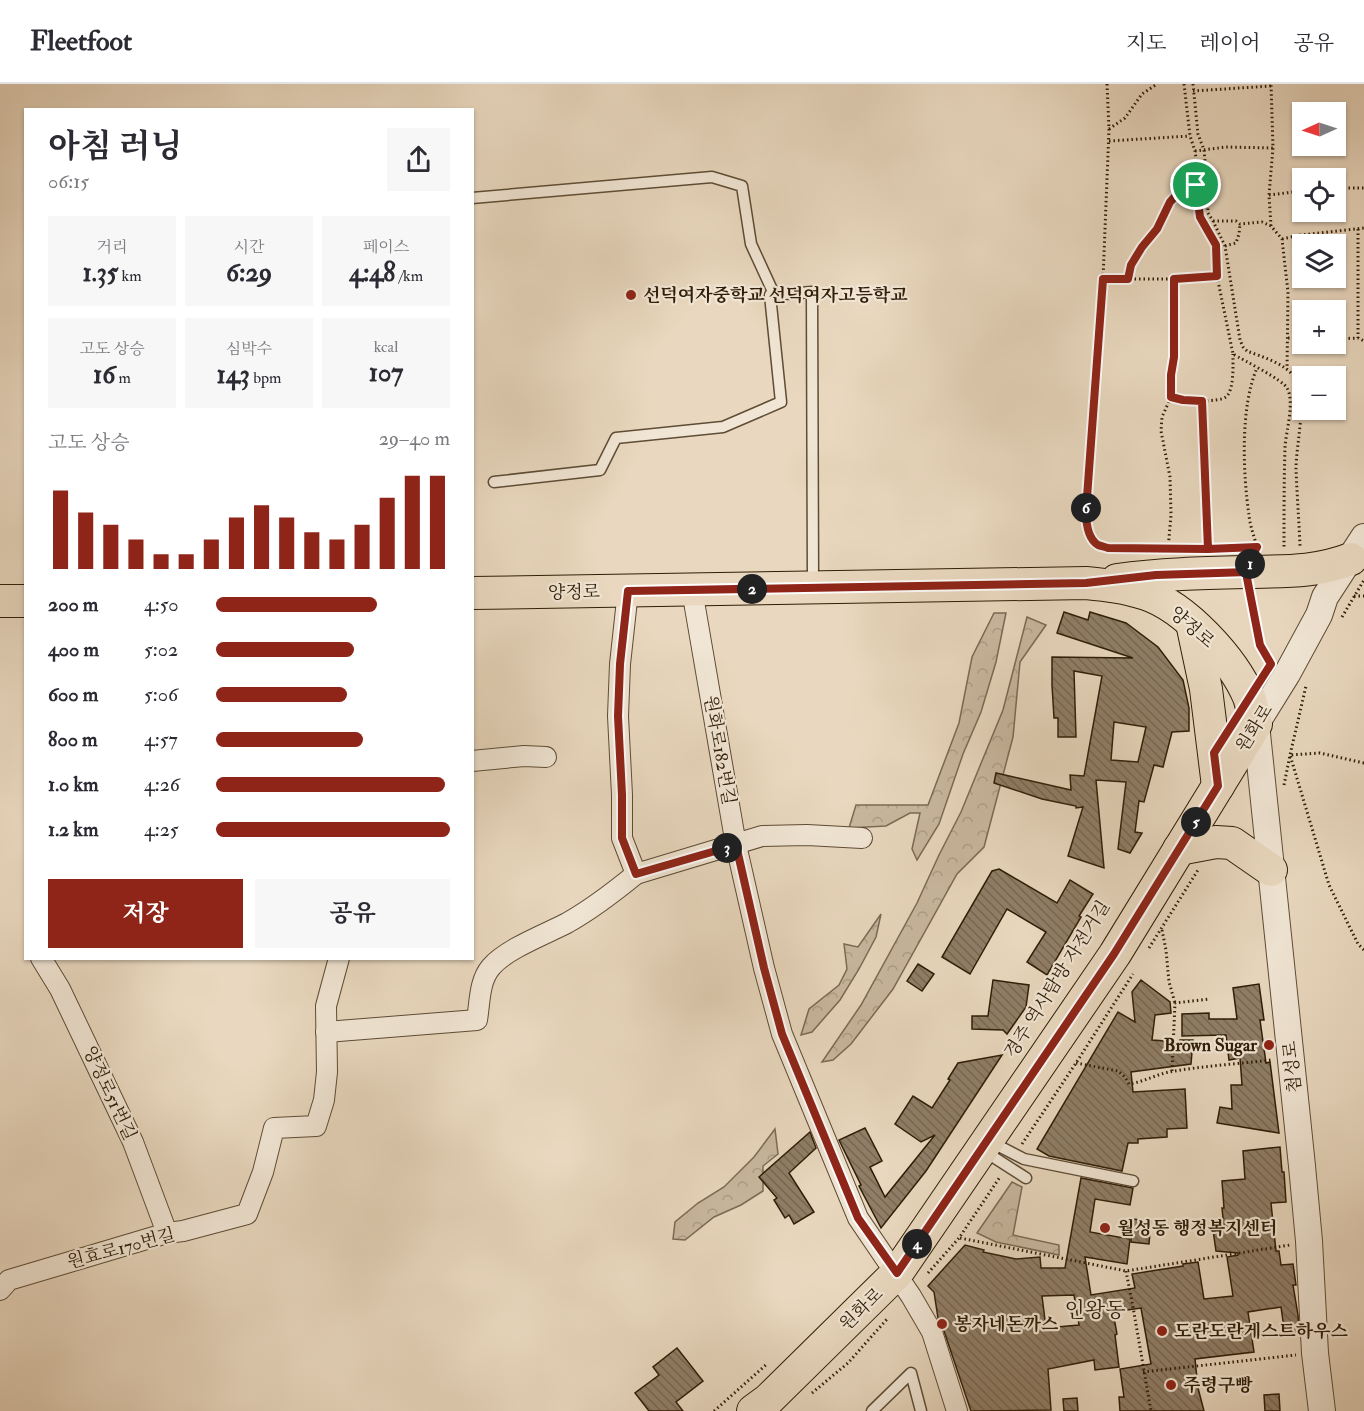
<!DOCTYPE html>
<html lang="ko">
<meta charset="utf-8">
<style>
:root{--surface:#fff;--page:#f7f7f7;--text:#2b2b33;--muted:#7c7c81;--line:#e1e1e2;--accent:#8f2418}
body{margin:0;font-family:"IM FELL Double Pica","Noto Serif KR",serif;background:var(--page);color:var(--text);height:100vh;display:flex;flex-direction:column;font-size:22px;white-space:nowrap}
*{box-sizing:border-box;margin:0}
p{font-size:20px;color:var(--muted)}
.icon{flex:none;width:33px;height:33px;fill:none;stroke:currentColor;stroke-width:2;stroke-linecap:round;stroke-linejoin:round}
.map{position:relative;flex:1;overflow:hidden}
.drawer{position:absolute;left:24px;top:24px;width:450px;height:852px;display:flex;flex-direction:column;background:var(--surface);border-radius:0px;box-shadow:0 2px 4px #0004}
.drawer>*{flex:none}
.needle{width:39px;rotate:267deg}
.controls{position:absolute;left:1292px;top:18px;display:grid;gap:12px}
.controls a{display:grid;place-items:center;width:54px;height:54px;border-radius:0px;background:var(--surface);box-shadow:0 2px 4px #0004;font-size:30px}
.pin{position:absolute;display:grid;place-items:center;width:51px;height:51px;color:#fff;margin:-26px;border:3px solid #fff;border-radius:50%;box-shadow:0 2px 6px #0007}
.km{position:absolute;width:30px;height:30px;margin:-15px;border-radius:50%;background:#222;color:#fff;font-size:16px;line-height:30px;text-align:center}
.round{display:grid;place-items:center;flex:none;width:63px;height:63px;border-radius:0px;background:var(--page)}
.headline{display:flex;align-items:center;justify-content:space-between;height:102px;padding:0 24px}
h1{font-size:33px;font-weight:700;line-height:45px}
.figures{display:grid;grid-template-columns:repeat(3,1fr);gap:9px;height:102px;padding:6px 24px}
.figures div{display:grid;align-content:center;border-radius:0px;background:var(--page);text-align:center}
.figures b{font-size:26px;font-weight:700}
.figures small{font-size:16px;font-weight:400}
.figures p{font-size:16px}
.chart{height:168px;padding:12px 24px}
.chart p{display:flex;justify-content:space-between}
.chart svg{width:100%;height:108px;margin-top:6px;stroke:var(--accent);stroke-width:6}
.action{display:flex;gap:12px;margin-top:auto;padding:12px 24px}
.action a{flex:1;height:69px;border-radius:0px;background:var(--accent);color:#fff;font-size:24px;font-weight:700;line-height:69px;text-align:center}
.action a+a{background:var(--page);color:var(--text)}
ul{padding:0 24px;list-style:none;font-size:20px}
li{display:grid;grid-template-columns:96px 72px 1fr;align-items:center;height:45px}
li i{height:15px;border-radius:8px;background:var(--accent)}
header{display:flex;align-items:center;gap:36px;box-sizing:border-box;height:84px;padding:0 30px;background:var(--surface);border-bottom:2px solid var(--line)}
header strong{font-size:28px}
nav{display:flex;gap:33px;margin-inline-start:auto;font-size:21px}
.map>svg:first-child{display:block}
</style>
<header>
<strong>Fleetfoot</strong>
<nav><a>지도</a><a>레이어</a><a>공유</a></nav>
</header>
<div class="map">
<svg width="1364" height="1327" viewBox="0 0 1364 1327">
<defs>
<pattern id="forest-crowns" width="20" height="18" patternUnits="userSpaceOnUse" patternTransform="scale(1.5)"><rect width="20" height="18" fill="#c9b8a0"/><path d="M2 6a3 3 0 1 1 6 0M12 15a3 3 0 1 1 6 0" fill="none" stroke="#ad9e88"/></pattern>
<pattern id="building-back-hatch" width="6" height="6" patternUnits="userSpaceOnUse" patternTransform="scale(1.5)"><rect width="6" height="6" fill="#907e67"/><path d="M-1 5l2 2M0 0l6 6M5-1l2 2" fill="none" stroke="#766753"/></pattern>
</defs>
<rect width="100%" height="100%" fill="#e9d8bf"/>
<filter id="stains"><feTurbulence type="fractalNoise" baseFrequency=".00333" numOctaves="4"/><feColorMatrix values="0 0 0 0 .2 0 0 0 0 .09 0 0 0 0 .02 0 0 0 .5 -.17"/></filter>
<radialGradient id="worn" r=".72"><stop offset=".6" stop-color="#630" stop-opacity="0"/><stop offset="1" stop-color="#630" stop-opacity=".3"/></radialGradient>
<g fill="url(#forest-crowns)" stroke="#7c6a54" stroke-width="1.5">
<polygon points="994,529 1006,529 996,578 981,628 963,670 939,740 917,776 912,765 920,729 910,729 886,742 849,744 856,721 928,721 959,639 972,573"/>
<polygon points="1027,533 1046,541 1020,578 1013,653 984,763 957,790 893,905 851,960 833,976 822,978 861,921 917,819 939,771 961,728 1003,626"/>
<polygon points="881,830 876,853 859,885 840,916 812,948 801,951 809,925 839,901 847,885 844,860 858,863"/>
<polygon points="775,1045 778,1070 763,1082 763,1107 741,1121 714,1133 685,1156 673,1155 675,1138 698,1119 724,1103 754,1073"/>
<polygon points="1012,1098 1022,1103 1013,1151 1059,1161 1059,1171 996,1158 977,1149"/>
</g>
<g fill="url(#building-back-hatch)" stroke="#2f1d07" stroke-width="1.5" fill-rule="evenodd">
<path d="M 1064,528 L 1088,536 L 1090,528 L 1126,539 L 1158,563 L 1183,596 L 1189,624 L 1189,647 L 1172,648 L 1163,683 L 1154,681 L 1144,718 L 1139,717 L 1135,748 L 1142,749 L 1130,769 L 1118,765 L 1126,698 L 1096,696 L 1104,784 L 1068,772 L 1083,723 L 1076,724 L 1076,722 L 1042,715 L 994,699 L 996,689 L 1071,706 L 1070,691 L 1084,692 L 1102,592 L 1074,587 L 1076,653 L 1058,653 L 1058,634 L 1054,634 L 1052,601 L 1052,573 L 1133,574 L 1057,549 ZM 1114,638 L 1146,643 L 1138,678 L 1111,676 Z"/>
<polygon points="999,785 1057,819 1070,796 1093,810 1079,832 1081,833 1047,891 1027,878 1046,848 1007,825 970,890 942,873 992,787"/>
<polygon points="918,880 934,890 922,907 907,897"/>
<polygon points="993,896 1029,901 1026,923 1007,950 1003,946 972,945 972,932 988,932"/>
<polygon points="1141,896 1170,918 1171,929 1155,931 1152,956 1180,958 1180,956 1193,956 1191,980 1131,988 1133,1008 1185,1005 1187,1044 1167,1045 1167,1053 1138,1055 1138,1059 1128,1059 1122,1087 1049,1072 1037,1065 1118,928 1135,938 1132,908"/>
<polygon points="1259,900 1264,936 1260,936 1266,979 1270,978 1279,1049 1217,1039 1220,1023 1232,1025 1231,1001 1242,1001 1240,974 1229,976 1226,951 1182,952 1182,930 1209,929 1209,935 1237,935 1233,904"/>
<polygon points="1002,971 926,1087 881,1144 859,1102 861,1101 839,1056 865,1044 882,1077 870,1083 885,1113 935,1051 921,1058 895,1040 913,1012 932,1024 950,996 948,995 958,979"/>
<polygon points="810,1048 816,1064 789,1089 814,1128 794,1140 789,1131 785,1134 774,1116 777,1114 759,1093"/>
<path d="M 1280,1063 L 1282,1088 L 1284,1088 L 1286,1118 L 1271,1119 L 1276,1167 L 1279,1167 L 1281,1181 L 1293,1180 L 1296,1201 L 1293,1201 L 1298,1231 L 1299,1249 L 1285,1251 L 1281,1223 L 1248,1228 L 1254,1268 L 1195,1275 L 1198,1304 L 1204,1327 L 1120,1327 L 1119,1313 L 1124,1313 L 1120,1285 L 1151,1280 L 1141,1224 L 1113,1228 L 1117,1250 L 1115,1251 L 1119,1283 L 1095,1286 L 1094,1276 L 1048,1285 L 1051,1326 L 971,1327 L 943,1244 L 938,1234 L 934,1208 L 928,1202 L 965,1161 L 984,1166 L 983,1168 L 1016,1175 L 1040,1173 L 1041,1184 L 1065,1184 L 1081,1094 L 1133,1104 L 1130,1121 L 1095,1115 L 1090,1148 L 1130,1155 L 1127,1180 L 1085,1173 L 1091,1211 L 1135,1204 L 1132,1190 L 1183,1182 L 1183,1180 L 1198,1178 L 1204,1215 L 1233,1212 L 1227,1173 L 1238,1171 L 1238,1169 L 1216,1167 L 1213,1146 L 1224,1144 L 1222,1124 L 1224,1124 L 1222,1097 L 1245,1095 L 1243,1067 ZM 1074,1211 L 1079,1241 L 1046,1244 L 1042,1212 Z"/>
<polygon points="1132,1135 1151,1137 1149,1160 1131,1158"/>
<polygon points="677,1264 703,1297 676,1318 683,1327 649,1327 635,1309 659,1291 653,1283"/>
<polygon points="1279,1310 1280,1327 1265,1327 1264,1311"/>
<polygon points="1077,1314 1078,1327 1064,1327 1063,1315"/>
</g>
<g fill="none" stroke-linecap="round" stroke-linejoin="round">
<g stroke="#5e4c35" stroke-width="13">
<g id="service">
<polyline points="472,114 712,93 742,102 751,160 774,210"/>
<polyline points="494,398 600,386 616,354 723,343 781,318 770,211 812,208 813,501"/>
<polyline points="991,1058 1024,1075 1133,1097"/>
<polyline points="984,1067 1026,1094"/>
<polyline points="872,1327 911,1289 921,1327"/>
</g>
</g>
<g stroke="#5e4c35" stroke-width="22">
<g id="minor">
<polyline points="692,506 736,761 764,884 782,950 858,1134 911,1212 932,1248 957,1327"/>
<polyline points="472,677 524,672 546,673"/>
<polyline points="636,790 762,752 807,751 862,754"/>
<polyline points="41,874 60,905 133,1058 167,1149"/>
<path d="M 326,948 L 477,936 C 480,918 479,897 491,883 C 506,865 546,850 567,839 C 592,825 614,808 636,790 L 622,754 L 622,711 L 618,632 L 620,580 L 628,507"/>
<polyline points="0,1206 9,1196 167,1149 183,1147 247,1130 263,1088 274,1044 316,1042 324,1016 327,988 326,922 339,874"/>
</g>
</g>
<g stroke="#5e4c35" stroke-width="28">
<polyline id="tertiary" points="1322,1327 1315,1269 1309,1157 1302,1082 1256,640 1287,590 1319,531 1325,513 1364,453"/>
</g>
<g stroke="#2f1d07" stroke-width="34">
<g id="primary">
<path d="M 1117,496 C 1160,490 1203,489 1246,488 C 1284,487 1314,489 1351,475"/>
<path d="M 472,509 L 1086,499 C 1106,501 1126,503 1146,510 C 1185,523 1233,575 1249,613 C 1252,622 1254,632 1256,640 L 1115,870 L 897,1189 L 768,1316 L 753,1327"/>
<polyline points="0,517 26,517"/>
<polyline points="1192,539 1206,605 1218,702"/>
<polyline points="1179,765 1216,758 1232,759 1271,786"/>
</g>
</g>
<g stroke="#2f1d07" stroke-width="3" stroke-dasharray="1.5 3" stroke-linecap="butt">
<path d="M 1107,0 L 1109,45 L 1103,195 L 1086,427 C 1086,438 1086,450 1095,458 C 1104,467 1161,465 1176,465"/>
<path d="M 1184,0 L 1190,52 L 1195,67 L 1197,81 L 1196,101 L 1200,133 L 1216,161 L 1217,192 L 1233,270 C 1243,276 1283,296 1287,304 C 1295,318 1286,347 1285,363 C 1284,397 1284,431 1284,464"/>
<path d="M 1193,0 L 1198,50 L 1204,66 L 1207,100 L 1208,129 L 1213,137 L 1225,162 L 1240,256 L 1243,263 L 1247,267 C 1262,273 1285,279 1295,294 C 1308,314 1296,360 1296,385 C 1297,411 1299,437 1300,463"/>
<polyline points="1193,7 1271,2"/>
<polyline points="1109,45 1125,34 1142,10 1157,0"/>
<polyline points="1109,57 1190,52"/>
<polyline points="1195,67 1226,63 1273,64"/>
<polyline points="1335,104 1364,104"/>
<polyline points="1269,111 1302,107"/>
<polyline points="1213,137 1236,137 1240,140 1262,138 1271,142 1282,155 1288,208 1287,285"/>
<polyline points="1271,142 1269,111 1273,64 1271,0"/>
<polyline points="1358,145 1358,254"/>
<polyline points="1282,155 1301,151 1364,144"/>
<polyline points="1225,162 1236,159 1239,150 1240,140"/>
<polyline points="1103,195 1174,195 1217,192"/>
<polyline points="1128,195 1131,181 1142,163 1157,145 1169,118 1179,108 1196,101"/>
<polyline points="1288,254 1302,253"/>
<polyline points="1335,255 1358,254 1364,257"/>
<path d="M 1171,313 C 1182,316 1219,320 1227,312 C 1234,304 1233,281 1233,270"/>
<polyline points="1202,317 1208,465"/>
<polyline points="1168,465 1171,431 1170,393 1161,347 1162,333 1171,313 1171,291 1175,273 1174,195"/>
<path d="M 1256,465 L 1257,463 C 1254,452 1250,442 1249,431 C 1243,390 1240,323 1257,284"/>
<polyline points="1250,511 1260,561 1270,579"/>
<polyline points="1354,512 1364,512"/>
<polyline points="1342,533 1364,496"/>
<polyline points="1364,679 1320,669 1290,671 1329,801 1358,860 1364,866"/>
<polyline points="1284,701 1290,671 1306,602"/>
<polyline points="1162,846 1166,866 1169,898 1175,919"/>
<polyline points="1149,864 1198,786"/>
<path d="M 1076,979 L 1118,987 L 1125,993 L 1129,1000 C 1143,998 1155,991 1169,988 C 1202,982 1237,980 1271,976"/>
<polyline points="1172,987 1175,919 1210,915"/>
<polyline points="1022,1060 1076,979 1133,890"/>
<polyline points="960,1154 1126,1187 1290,1161"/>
<polyline points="1126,1187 1133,1223 1151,1327"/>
<polyline points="928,1189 959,1154 1000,1093"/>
<polyline points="1143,1288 1296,1271"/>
<polyline points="812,1309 848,1279 888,1234"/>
<polyline points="714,1327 767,1280"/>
</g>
<use href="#service" stroke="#f1e6d5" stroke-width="10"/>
<use href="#minor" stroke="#f1e6d5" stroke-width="20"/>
<use href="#tertiary" stroke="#f1e6d5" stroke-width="26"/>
<use href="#primary" stroke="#e9d8bf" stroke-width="32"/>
</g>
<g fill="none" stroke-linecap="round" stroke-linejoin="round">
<g stroke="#fff" stroke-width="12">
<path id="route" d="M 1196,101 L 1200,133 L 1216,161 L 1217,192 L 1174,195 L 1174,273 L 1171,291 L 1171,313 L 1183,316 L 1202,317 L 1208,465 L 1257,463 L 1251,473 L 1248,488 L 1156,491 L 1086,499 L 628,507 L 620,580 L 618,632 L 622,711 L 622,754 L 636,790 L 736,761 L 764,884 L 782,950 L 858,1134 L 897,1189 L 1114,870 L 1218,702 L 1214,669 L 1271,580 L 1260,561 L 1247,494 C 1249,483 1251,473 1257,463 L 1208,465 L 1108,464 C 1105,463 1101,462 1098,461 C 1087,454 1086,438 1086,427 L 1103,195 L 1128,195 L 1131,181 L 1142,163 L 1157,145 L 1170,118 L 1179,108 L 1196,101"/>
</g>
<use href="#route" stroke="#8f2418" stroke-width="8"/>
</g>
<g fill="#8f2418" stroke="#f1e6d5" stroke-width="2">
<circle cx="631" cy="211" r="6"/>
<circle cx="1269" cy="961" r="6"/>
<circle cx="1105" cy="1144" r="6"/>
<circle cx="942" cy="1240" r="6"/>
<circle cx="1162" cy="1247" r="6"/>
<circle cx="1171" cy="1301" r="6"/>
</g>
<g text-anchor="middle" stroke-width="4.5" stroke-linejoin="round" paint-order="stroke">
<g font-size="18" font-weight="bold" fill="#2f1d07" stroke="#f1e6d5" text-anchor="start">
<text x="643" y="217">선덕여자중학교 선덕여자고등학교</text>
<text x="1257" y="967" text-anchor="end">Brown Sugar</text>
<text x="1117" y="1150">월성동 행정복지센터</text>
<text x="954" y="1246">봉자네돈까스</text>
<text x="1174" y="1253">도란도란게스트하우스</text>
<text x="1183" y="1307">주령구빵</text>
</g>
<g font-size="18" fill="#2f1d07" stroke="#f1e6d5">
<text transform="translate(574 508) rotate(-1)" y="6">양정로</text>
<text transform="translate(1192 543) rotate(41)" y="6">양정로</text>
<text transform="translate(1254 644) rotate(-58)" y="6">원화로</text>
<text transform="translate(720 666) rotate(80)" y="6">원화로182번길</text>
<text transform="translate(1057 895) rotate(-58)" y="6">경주 역사탐방 자전거길</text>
<text transform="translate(1292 983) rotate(-96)" y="6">첨성로</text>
<text transform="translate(110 1009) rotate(65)" y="6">양정로51번길</text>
<text transform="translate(121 1164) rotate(-15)" y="6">원효로170번길</text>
<text transform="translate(861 1225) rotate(-44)" y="6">원화로</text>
</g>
<g font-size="21" fill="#2f1d07" stroke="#f1e6d5">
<text x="1095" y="1233">인왕동</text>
</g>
</g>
<rect width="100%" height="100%" filter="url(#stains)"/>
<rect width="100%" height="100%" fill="url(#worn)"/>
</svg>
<div class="controls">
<a><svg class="needle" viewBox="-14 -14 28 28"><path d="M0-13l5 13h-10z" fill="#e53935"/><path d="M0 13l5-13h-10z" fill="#7c7c81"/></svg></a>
<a><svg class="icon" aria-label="locate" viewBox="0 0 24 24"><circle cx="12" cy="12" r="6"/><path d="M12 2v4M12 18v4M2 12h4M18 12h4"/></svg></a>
<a><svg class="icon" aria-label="layers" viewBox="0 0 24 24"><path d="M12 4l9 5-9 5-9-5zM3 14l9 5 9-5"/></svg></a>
<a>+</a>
<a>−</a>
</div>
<div class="pin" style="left:1196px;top:101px;background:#1e9e55"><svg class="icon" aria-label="arrive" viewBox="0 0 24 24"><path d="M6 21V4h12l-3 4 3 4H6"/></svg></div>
<b class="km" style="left:1250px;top:480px">1</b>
<b class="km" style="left:752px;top:505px">2</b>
<b class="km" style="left:727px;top:764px">3</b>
<b class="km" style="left:917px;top:1160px">4</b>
<b class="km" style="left:1196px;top:738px">5</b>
<b class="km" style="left:1086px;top:424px">6</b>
<section class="drawer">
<div class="headline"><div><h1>아침 러닝</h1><p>06:15</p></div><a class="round"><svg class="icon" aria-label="share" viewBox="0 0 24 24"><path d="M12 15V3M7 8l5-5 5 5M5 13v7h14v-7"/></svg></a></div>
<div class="figures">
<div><p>거리</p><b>1.35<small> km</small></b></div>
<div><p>시간</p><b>6:29</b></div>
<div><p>페이스</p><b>4:48<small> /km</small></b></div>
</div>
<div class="figures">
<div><p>고도 상승</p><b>16<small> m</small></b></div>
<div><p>심박수</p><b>143<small> bpm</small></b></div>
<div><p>kcal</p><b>107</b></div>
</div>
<div class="chart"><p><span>고도 상승</span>29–40 m</p>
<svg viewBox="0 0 160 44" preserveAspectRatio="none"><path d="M5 44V12M15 44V21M25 44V26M35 44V32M45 44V38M55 44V38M65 44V32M75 44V23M85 44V18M95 44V23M105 44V29M115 44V32M125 44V26M135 44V15M145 44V6M155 44V6"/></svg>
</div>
<ul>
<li><b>200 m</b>4:50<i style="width:69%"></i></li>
<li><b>400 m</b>5:02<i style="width:59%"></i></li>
<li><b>600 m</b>5:06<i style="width:56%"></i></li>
<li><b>800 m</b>4:57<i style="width:63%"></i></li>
<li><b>1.0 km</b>4:26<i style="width:98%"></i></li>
<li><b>1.2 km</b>4:25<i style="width:100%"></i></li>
</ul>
<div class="action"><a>저장</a><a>공유</a></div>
</section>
</div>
